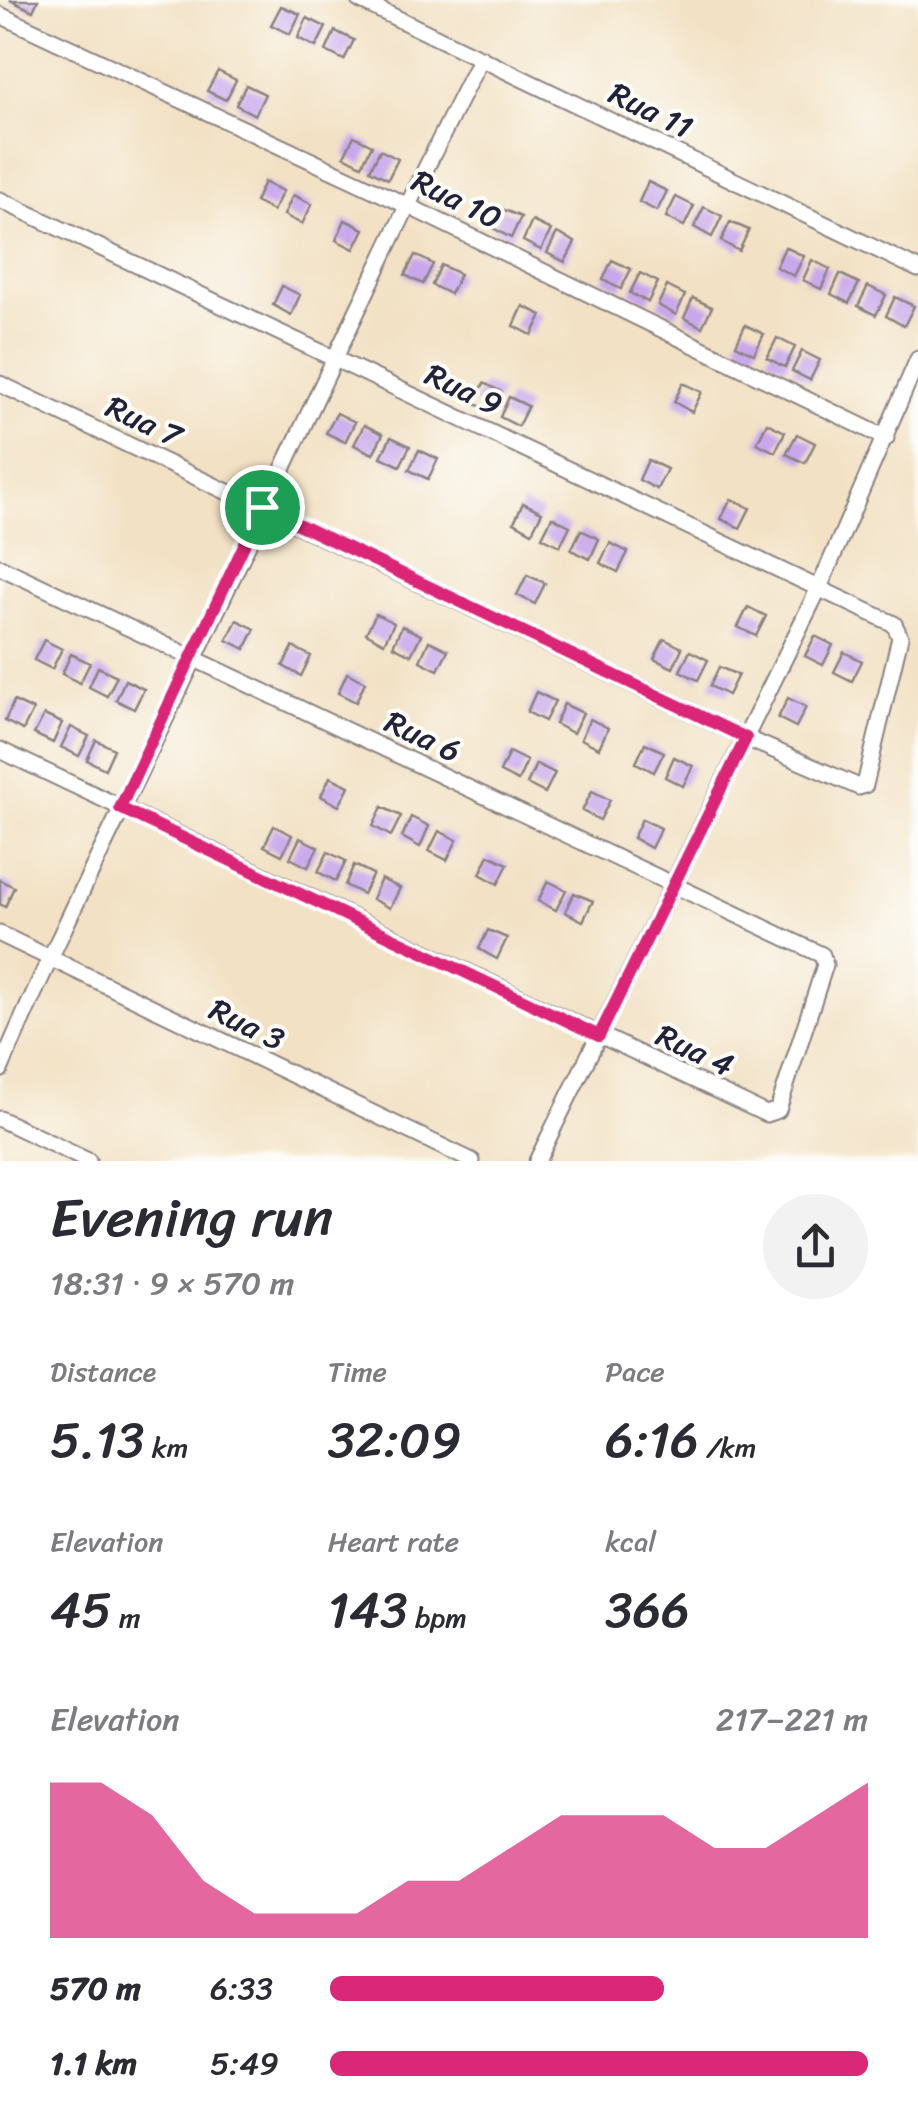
<!DOCTYPE html>
<meta charset="utf-8">
<style>
:root{--surface:#fff;--page:#f2f2f3;--text:#2b2b33;--muted:#7c7c81;--accent:#db2777}
body{margin:0;font-family:Sriracha,sans-serif;background:var(--page);color:var(--text);height:100vh;display:flex;flex-direction:column;font-size:38px;white-space:nowrap}
*{box-sizing:border-box;margin:0}
p{font-size:32px;color:var(--muted)}
.icon{flex:none;width:55px;height:55px;fill:none;stroke:currentColor;stroke-width:2;stroke-linecap:round;stroke-linejoin:round}
.map{position:relative;height:1161px;overflow:hidden}
.panel{display:flex;flex-direction:column;background:var(--surface);flex:1}
.panel>*{flex:none}
.pin{position:absolute;display:grid;place-items:center;width:85px;height:85px;color:#fff;margin:-42px;border:5px solid #fff;border-radius:50%;box-shadow:0 2px 10px #0007}
.round{display:grid;place-items:center;flex:none;width:105px;height:105px;border-radius:52px;background:var(--page)}
.head{display:flex;align-items:center;justify-content:space-between;height:170px;padding:0 50px}
h1{font-size:55px;font-weight:600;line-height:75px}
.figures{display:grid;grid-template-columns:repeat(3,1fr);gap:15px;height:170px;padding:10px 50px}
.figures div{display:grid;align-content:center}
.figures b{font-size:50px;font-weight:600}
.figures small{font-size:28px;font-weight:400}
.figures p{font-size:28px}
.chart{height:280px;padding:20px 50px}
.chart p{display:flex;justify-content:space-between}
.chart svg{width:100%;height:180px;margin-top:10px;fill:var(--accent);opacity:.7}
ul{padding:0 50px;list-style:none;font-size:32px}
li{display:grid;grid-template-columns:160px 120px 1fr;align-items:center;height:75px}
li i{height:25px;border-radius:12px;background:var(--accent)}
.map>svg:first-child{display:block}
</style>
<div class="map">
<svg width="918" height="1161" viewBox="0 0 918 1161">
<rect width="100%" height="100%" fill="#fdfcf7"/>
<filter id="ink" filterUnits="userSpaceOnUse"><feTurbulence type="fractalNoise" baseFrequency=".01" numOctaves="2"/><feDisplacementMap in="SourceGraphic" scale="20" xChannelSelector="R" yChannelSelector="G"/><feConvolveMatrix kernelMatrix="1 2 1 2 8 2 1 2 1" color-interpolation-filters="sRGB"/></filter>
<filter id="wash" filterUnits="userSpaceOnUse"><feTurbulence type="fractalNoise" baseFrequency=".0048" numOctaves="4" result="noise"/><feDisplacementMap in="SourceGraphic" scale="40" xChannelSelector="R" yChannelSelector="G"/><feGaussianBlur stdDeviation="2.25" result="paint"/><feColorMatrix in="noise" values="0 0 0 0 0 0 0 0 0 0 0 0 0 0 0 0 0 1.4 0 .05"/><feComposite in="paint" operator="in"/></filter>
<g filter="url(#wash)">
<rect width="100%" height="100%" fill="#f2e1c4"/>
<g id="blocks">
<g fill="#c8a7ec">
<polygon points="10,0 38,0 33,11"/>
<polygon points="281,6 300,14 290,34 271,25"/>
<polygon points="307,18 326,27 316,47 298,38"/>
<polygon points="335,31 354,40 344,60 326,51"/>
<polygon points="218,71 236,80 226,100 207,91"/>
<polygon points="246,85 265,94 255,115 236,105"/>
<polygon points="354,136 372,145 362,165 344,156"/>
<polygon points="380,150 398,159 388,179 370,170"/>
<polygon points="264,182 283,191 273,211 255,202"/>
<polygon points="648,182 667,191 657,211 639,202"/>
<polygon points="293,195 312,204 302,224 284,215"/>
<polygon points="676,197 694,206 684,226 666,217"/>
<polygon points="704,207 722,216 712,237 694,227"/>
<polygon points="502,209 521,217 511,238 493,228"/>
<polygon points="345,220 364,229 354,249 336,240"/>
<polygon points="532,221 551,230 541,250 523,241"/>
<polygon points="730,222 749,230 739,251 721,241"/>
<polygon points="557,233 575,242 565,262 547,253"/>
<polygon points="785,247 804,256 794,276 776,267"/>
<polygon points="415,255 433,264 423,284 405,275"/>
<polygon points="612,260 631,269 621,289 603,280"/>
<polygon points="812,260 830,269 821,289 803,280"/>
<polygon points="441,265 460,274 450,294 432,285"/>
<polygon points="640,273 658,282 648,302 630,293"/>
<polygon points="840,274 859,283 849,303 831,294"/>
<polygon points="282,286 300,295 291,315 273,305"/>
<polygon points="667,286 685,295 676,315 658,305"/>
<polygon points="868,286 886,295 876,315 858,306"/>
<polygon points="895,297 914,306 904,326 886,316"/>
<polygon points="693,298 712,307 702,327 684,318"/>
<polygon points="523,306 542,315 532,335 514,326"/>
<polygon points="745,325 764,334 754,354 736,345"/>
<polygon points="777,338 795,347 785,367 767,358"/>
<polygon points="802,351 820,360 810,380 792,371"/>
<polygon points="484,383 502,392 492,412 474,403"/>
<polygon points="683,383 702,392 692,412 674,402"/>
<polygon points="509,397 528,406 518,426 500,417"/>
<polygon points="337,413 355,422 345,442 326,433"/>
<polygon points="767,423 785,432 775,452 757,443"/>
<polygon points="364,425 383,434 373,454 354,445"/>
<polygon points="797,434 815,443 805,463 786,454"/>
<polygon points="391,437 410,446 400,466 381,457"/>
<polygon points="419,450 438,459 428,479 409,470"/>
<polygon points="648,460 667,469 657,489 639,480"/>
<polygon points="731,499 750,508 740,528 721,519"/>
<polygon points="523,503 542,512 532,532 514,522"/>
<polygon points="552,517 570,526 560,546 542,537"/>
<polygon points="581,530 599,539 590,559 571,550"/>
<polygon points="610,543 628,552 618,572 600,563"/>
<polygon points="527,575 545,583 535,604 517,595"/>
<polygon points="748,607 766,616 756,636 738,627"/>
<polygon points="376,614 394,623 384,643 366,633"/>
<polygon points="237,620 255,629 245,649 227,640"/>
<polygon points="402,626 421,635 411,655 393,646"/>
<polygon points="815,636 833,645 823,665 805,656"/>
<polygon points="664,639 682,648 673,668 654,659"/>
<polygon points="44,640 62,649 52,669 34,660"/>
<polygon points="429,641 448,650 438,670 420,661"/>
<polygon points="293,647 311,656 301,676 283,666"/>
<polygon points="690,651 708,660 698,680 680,671"/>
<polygon points="844,652 862,661 852,681 834,672"/>
<polygon points="71,654 90,663 80,683 62,674"/>
<polygon points="98,667 117,676 107,696 89,687"/>
<polygon points="719,667 738,675 728,695 710,686"/>
<polygon points="347,673 365,682 356,702 338,693"/>
<polygon points="125,680 144,689 134,709 116,700"/>
<polygon points="536,692 555,701 545,721 527,712"/>
<polygon points="788,698 806,707 796,727 778,718"/>
<polygon points="14,701 33,710 23,730 5,721"/>
<polygon points="564,704 583,713 573,733 555,724"/>
<polygon points="44,715 62,723 53,743 34,734"/>
<polygon points="590,719 608,728 599,748 581,739"/>
<polygon points="71,727 89,736 79,756 61,747"/>
<polygon points="96,740 114,749 105,769 87,760"/>
<polygon points="645,743 664,752 654,772 636,763"/>
<polygon points="509,752 527,761 518,781 500,772"/>
<polygon points="674,757 693,766 683,786 665,777"/>
<polygon points="536,764 555,773 545,793 527,784"/>
<polygon points="330,777 349,786 339,806 321,796"/>
<polygon points="592,791 610,800 600,820 582,811"/>
<polygon points="382,807 401,816 391,836 373,826"/>
<polygon points="411,817 429,826 420,847 402,837"/>
<polygon points="642,819 661,828 651,848 633,838"/>
<polygon points="274,826 292,835 282,855 264,846"/>
<polygon points="439,831 457,840 447,860 429,851"/>
<polygon points="300,838 318,847 308,867 290,858"/>
<polygon points="328,852 346,861 336,881 318,872"/>
<polygon points="489,855 508,864 498,884 480,874"/>
<polygon points="354,865 373,874 363,894 345,885"/>
<polygon points="381,879 400,888 390,908 372,899"/>
<polygon points="0,880 14,887 5,907 0,904"/>
<polygon points="548,881 566,890 556,910 538,901"/>
<polygon points="574,893 593,901 583,921 565,912"/>
<polygon points="488,930 507,938 497,959 479,949"/>
</g>
</g>
</g>
<g filter="url(#ink)">
<use href="#blocks" fill-opacity="0" stroke="#8a8280" stroke-width="2.5"/>
<g fill="none" stroke-linecap="round" stroke-linejoin="round">
<g stroke="#8a8280" stroke-width="19">
<g id="minor">
<polyline points="359,0 918,269"/>
<polyline points="0,15 406,205 886,438"/>
<polyline points="0,200 894,624 900,637 865,785 859,787 746,738 0,384"/>
<polyline points="0,567 822,955 825,965 778,1110 766,1114 0,750"/>
<polyline points="0,934 472,1161"/>
<path d="M 0,1070 C 60,930 129,796 194,659 C 289,458 380,256 481,58"/>
<polyline points="0,1119 88,1161"/>
<polyline points="537,1161 819,588 918,359"/>
</g>
</g>
<use href="#minor" stroke="#fff" stroke-width="15"/>
</g>
</g>
<g fill="none" stroke-linecap="round" stroke-linejoin="round" filter="url(#ink)">
<g stroke="#fff" stroke-width="20">
<polygon id="route" points="262,507 746,738 599,1036 120,808"/>
</g>
<use href="#route" stroke="#db2777" stroke-width="12"/>
</g>
<g text-anchor="middle" stroke-width="8" stroke-linejoin="round" paint-order="stroke">
<g font-size="32" fill="#22223b" stroke="#fdfcf7">
<text transform="translate(651 110) rotate(26)" y="11">Rua 11</text>
<text transform="translate(457 199) rotate(26)" y="11">Rua 10</text>
<text transform="translate(464 389) rotate(25)" y="11">Rua 9</text>
<text transform="translate(144 421) rotate(25)" y="11">Rua 7</text>
<text transform="translate(423 736) rotate(25)" y="11">Rua 6</text>
<text transform="translate(247 1024) rotate(26)" y="11">Rua 3</text>
<text transform="translate(695 1050) rotate(25)" y="11">Rua 4</text>
</g>
</g>
</svg>
<div class="pin" style="left:262px;top:507px;background:#1e9e55"><svg class="icon" aria-label="arrive" viewBox="0 0 24 24"><path d="M6 21V4h12l-3 4 3 4H6"/></svg></div>
</div>
<section class="panel">
<div class="head"><div><h1>Evening run</h1><p>18:31 · 9 × 570 m</p></div><a class="round"><svg class="icon" aria-label="share" viewBox="0 0 24 24"><path d="M12 15V3M7 8l5-5 5 5M5 13v7h14v-7"/></svg></a></div>
<div class="figures">
<div><p>Distance</p><b>5.13<small> km</small></b></div>
<div><p>Time</p><b>32:09</b></div>
<div><p>Pace</p><b>6:16<small> /km</small></b></div>
</div>
<div class="figures">
<div><p>Elevation</p><b>45<small> m</small></b></div>
<div><p>Heart rate</p><b>143<small> bpm</small></b></div>
<div><p>kcal</p><b>366</b></div>
</div>
<div class="chart"><p><span>Elevation</span>217–221 m</p>
<svg viewBox="0 0 160 44" preserveAspectRatio="none"><path d="M0 44V6L10 6L20 14L30 30L40 38L50 38L60 38L70 30L80 30L90 22L100 14L110 14L120 14L130 22L140 22L150 14L160 6V44z"/></svg>
</div>
<ul>
<li><b>570 m</b>6:33<i style="width:62%"></i></li>
<li><b>1.1 km</b>5:49<i style="width:100%"></i></li>
</ul>
</section>
